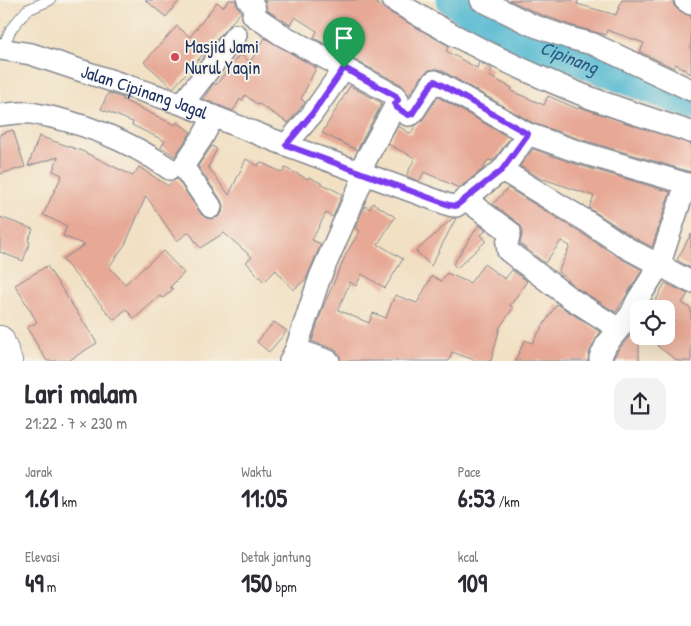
<!DOCTYPE html>
<html lang="id">
<meta charset="utf-8">
<style>
:root{--surface:#fff;--page:#f2f2f3;--text:#2b2b33;--muted:#7c7c81}
body{margin:0;font-family:"Patrick Hand",sans-serif;background:var(--page);color:var(--text);height:100vh;display:flex;flex-direction:column;font-size:19px;white-space:nowrap}
*{box-sizing:border-box;margin:0}
p{font-size:16px;color:var(--muted)}
.icon{flex:none;width:28px;height:28px;fill:none;stroke:currentColor;stroke-width:2;stroke-linecap:round;stroke-linejoin:round}
.map{position:relative;height:361px;overflow:hidden}
.sheet{display:flex;flex-direction:column;background:var(--surface);flex:1}
.sheet>*{flex:none}
.buttons{position:absolute;left:630px;top:300px;display:grid;gap:10px}
.buttons a{display:grid;place-items:center;width:45px;height:45px;border-radius:10px;background:var(--surface);box-shadow:0 5px 20px #0002;font-size:25px}
.pin{position:absolute;display:grid;place-items:center;width:42px;height:42px;color:#fff;margin:-51px -21px;border-radius:50% 50% 50% 0;rotate:-45deg;box-shadow:0 0 5px #0007}
.pin .icon{rotate:45deg}
.round{display:grid;place-items:center;flex:none;width:52px;height:52px;border-radius:15px;background:var(--page)}
.summary{display:flex;align-items:center;justify-content:space-between;height:85px;padding:0 25px}
h1{font-size:28px;font-weight:800;line-height:38px}
.figures{display:grid;grid-template-columns:repeat(3,1fr);gap:8px;height:85px;padding:5px 25px}
.figures div{display:grid;align-content:center}
.figures b{font-size:25px;font-weight:800}
.figures small{font-size:14px;font-weight:400}
.figures p{font-size:14px}
.map>svg:first-child{display:block}
</style>
<div class="map">
<svg width="691" height="361" viewBox="0 0 691 361">
<rect width="100%" height="100%" fill="#f7f3e8"/>
<filter id="ink" filterUnits="userSpaceOnUse"><feTurbulence type="fractalNoise" baseFrequency=".02" numOctaves="2"/><feDisplacementMap in="SourceGraphic" scale="10" xChannelSelector="R" yChannelSelector="G"/><feConvolveMatrix kernelMatrix="1 2 1 2 8 2 1 2 1" color-interpolation-filters="sRGB"/></filter>
<filter id="wash" filterUnits="userSpaceOnUse"><feTurbulence type="fractalNoise" baseFrequency=".0096" numOctaves="4" result="noise"/><feDisplacementMap in="SourceGraphic" scale="20" xChannelSelector="R" yChannelSelector="G"/><feGaussianBlur stdDeviation="1.12" result="paint"/><feColorMatrix in="noise" values="0 0 0 0 0 0 0 0 0 0 0 0 0 0 0 0 0 1.4 0 .05"/><feComposite in="paint" operator="in"/></filter>
<g filter="url(#wash)">
<rect width="100%" height="100%" fill="#f1e0c2"/>
<g fill="none" stroke-linecap="round" stroke-linejoin="round">
<path stroke="#53b9d1" stroke-width="31" id="s1" d="M 452,0 L 502,31 L 691,104"/>
</g>
<g id="blocks">
<g fill="#e7a996">
<polygon points="145,0 180,0 166,17"/>
<polygon points="229,0 236,0 236,5 241,12 173,88 144,62 177,26 190,37 217,2 223,7"/>
<polygon points="265,0 372,0 387,11 449,46 446,51 477,68 479,62 492,69 489,76 512,88 511,91 544,105 548,96 578,109 579,107 691,144 691,172 580,139 533,123 441,70 436,69 429,70 423,75 409,95 402,85 314,38 317,31 295,17 290,25 289,24 267,10"/>
<polygon points="509,0 578,0 577,4 616,15 622,0 673,0 674,6 678,10 691,16 691,74 676,64 674,68 640,52 644,43 607,30 606,35 573,26 537,13"/>
<polygon points="265,38 316,68 301,99 305,102 288,123 259,104 258,105 245,95 242,101 240,99 233,111 203,99 214,83 216,85 240,54 250,62"/>
<polygon points="350,86 382,103 357,150 322,133"/>
<polygon points="108,93 123,98 123,100 175,125 177,122 191,132 175,156 161,147 165,141 132,125 133,122 101,109"/>
<polygon points="438,97 510,138 493,161 488,160 483,169 459,188 424,172 419,181 406,176 415,158 388,144 398,126 411,134 415,126 422,121"/>
<polygon points="13,130 25,167 0,174 0,134"/>
<polygon points="39,136 82,151 133,176 139,167 168,186 173,181 177,179 201,214 206,218 212,219 218,217 222,213 223,206 221,200 198,166 212,146 217,149 208,167 229,195 246,159 258,166 260,162 283,173 285,168 308,179 309,177 342,194 333,217 326,213 312,240 321,244 306,279 293,290 276,270 264,282 246,262 252,257 224,233 200,248 189,232 177,241 146,196 126,243 109,267 125,284 163,251 184,273 170,287 173,289 163,298 160,296 134,319 126,309 114,320 62,259 85,245 63,236 67,226 43,215 62,175 53,171 58,157 28,166"/>
<polygon points="533,149 572,163 670,192 652,247 633,237 589,208 594,196 540,178 520,166"/>
<polygon points="508,188 581,233 620,258 642,270 616,312 577,288 568,281 569,280 558,272 570,246 561,241 545,263 520,244 522,235 522,227 517,222 493,204"/>
<polygon points="373,203 395,217 378,244 403,259 385,288 362,274 356,286 350,282 338,310 369,323 373,313 386,318 395,295 417,303 432,276 441,281 447,273 470,283 484,264 505,279 512,270 527,281 510,306 513,308 500,327 491,361 477,361 452,352 449,361 341,361 339,353 334,349 312,341 324,305 347,252 360,231 355,228 365,206 370,209"/>
<polygon points="0,217 33,229 28,241 30,242 23,261 0,252"/>
<polygon points="453,218 456,218 431,266 416,251"/>
<polygon points="479,225 486,230 481,235 486,241 457,268 453,264"/>
<polygon points="691,234 691,268 677,260"/>
<polygon points="47,266 97,343 68,361 47,361 27,328 37,322 15,285"/>
<polygon points="665,283 688,294 682,303 691,309 691,361 678,361 657,346 663,336 666,336 666,332 675,320 666,314 666,309 657,309 653,306"/>
<polygon points="557,304 600,332 589,353 588,361 515,361 525,340 532,343"/>
<polygon points="274,322 287,331 269,352 257,342"/>
<polygon points="639,324 639,361 612,361 617,352"/>
</g>
</g>
</g>
<g filter="url(#ink)">
<use href="#blocks" fill-opacity="0" stroke="#868890" stroke-width="1"/>
<g fill="none" stroke-linecap="round" stroke-linejoin="round">
<g stroke="#868890" stroke-width="12">
<polyline id="service" points="2,49 11,29 27,10 50,0"/>
</g>
<g stroke="#868890" stroke-width="24">
<g id="minor">
<path d="M 248,0 C 254,5 257,8 253,15 L 282,35 L 396,96 L 398,100 L 395,104 L 396,107 L 408,115 L 412,114 L 433,82 L 435,81 L 528,134"/>
<path d="M 393,0 C 453,37 518,69 583,95 C 619,109 655,120 691,132"/>
<polyline points="481,0 532,25 569,38 593,44 691,90"/>
<polyline points="685,0 691,4"/>
<path id="s2" d="M 0,49 L 31,54 L 182,104 L 286,145 L 449,205 L 456,206 L 502,170 L 528,134 L 576,151 L 691,185"/>
<polyline points="182,104 236,35"/>
<path d="M 0,115 C 10,114 21,112 31,113 C 80,121 129,141 170,169"/>
<polyline points="286,145 312,114 344,68"/>
<polyline points="502,170 588,222 627,248 691,282"/>
<polyline points="359,172 395,106"/>
<polyline points="465,199 510,232 507,244 508,251 570,298 619,329"/>
<polyline points="211,207 184,168 184,165 202,138 214,116"/>
<polyline points="296,349 320,277 365,174"/>
<polyline points="290,361 296,349 329,361"/>
<polyline points="600,361 600,358 606,345 631,314 637,301 659,266 686,184"/>
</g>
</g>
<g stroke="#868890" stroke-width="30">
<polyline id="secondary" points="0,340 8,361"/>
</g>
<use href="#service" stroke="#fff" stroke-width="10"/>
<use href="#minor" stroke="#fff" stroke-width="21"/>
<use href="#secondary" stroke="#fff" stroke-width="28"/>
</g>
</g>
<g fill="none" stroke-linecap="round" stroke-linejoin="round" filter="url(#ink)">
<g stroke="#fff" stroke-width="10">
<polygon id="route" points="344,68 396,96 398,100 395,104 396,107 408,115 412,114 433,82 435,81 528,134 502,170 456,206 449,205 286,145 312,114"/>
</g>
<use href="#route" stroke="#7c3aed" stroke-width="6"/>
</g>
<circle fill="#d1495b" stroke="#f7f3e8" stroke-width="2" cx="175" cy="57" r="5"/>
<g text-anchor="middle" stroke-width="4" stroke-linejoin="round" paint-order="stroke">
<g font-size="18" fill="#1b2f5e" stroke="#f7f3e8" text-anchor="start">
<text x="185" y="53">Masjid Jami<tspan x="185" dy="21">Nurul Yaqin</tspan></text>
</g>
<g font-size="18" fill="#1b2f5e" stroke="#f7f3e8">
<text dy="6" stroke="none"><textPath href="#s2" startOffset="151">Jalan Cipinang Jagal</textPath></text>
</g>
<g font-size="19" font-style="italic" fill="#2c5880" stroke="#f7f3e8">
<text dy="7" stroke="none"><textPath href="#s1" startOffset="131">Cipinang</textPath></text>
</g>
</g>
</svg>
<div class="buttons">
<a><svg class="icon" aria-label="locate" viewBox="0 0 24 24"><circle cx="12" cy="12" r="6"/><path d="M12 2v4M12 18v4M2 12h4M18 12h4"/></svg></a>
</div>
<div class="pin" style="left:344px;top:68px;background:#1e9e55"><svg class="icon" aria-label="arrive" viewBox="0 0 24 24"><path d="M6 21V4h12l-3 4 3 4H6"/></svg></div>
</div>
<section class="sheet">
<div class="summary"><div><h1>Lari malam</h1><p>21:22 · 7 × 230 m</p></div><a class="round"><svg class="icon" aria-label="share" viewBox="0 0 24 24"><path d="M12 15V3M7 8l5-5 5 5M5 13v7h14v-7"/></svg></a></div>
<div class="figures">
<div><p>Jarak</p><b>1.61<small> km</small></b></div>
<div><p>Waktu</p><b>11:05</b></div>
<div><p>Pace</p><b>6:53<small> /km</small></b></div>
</div>
<div class="figures">
<div><p>Elevasi</p><b>49<small> m</small></b></div>
<div><p>Detak jantung</p><b>150<small> bpm</small></b></div>
<div><p>kcal</p><b>109</b></div>
</div>
</section>
